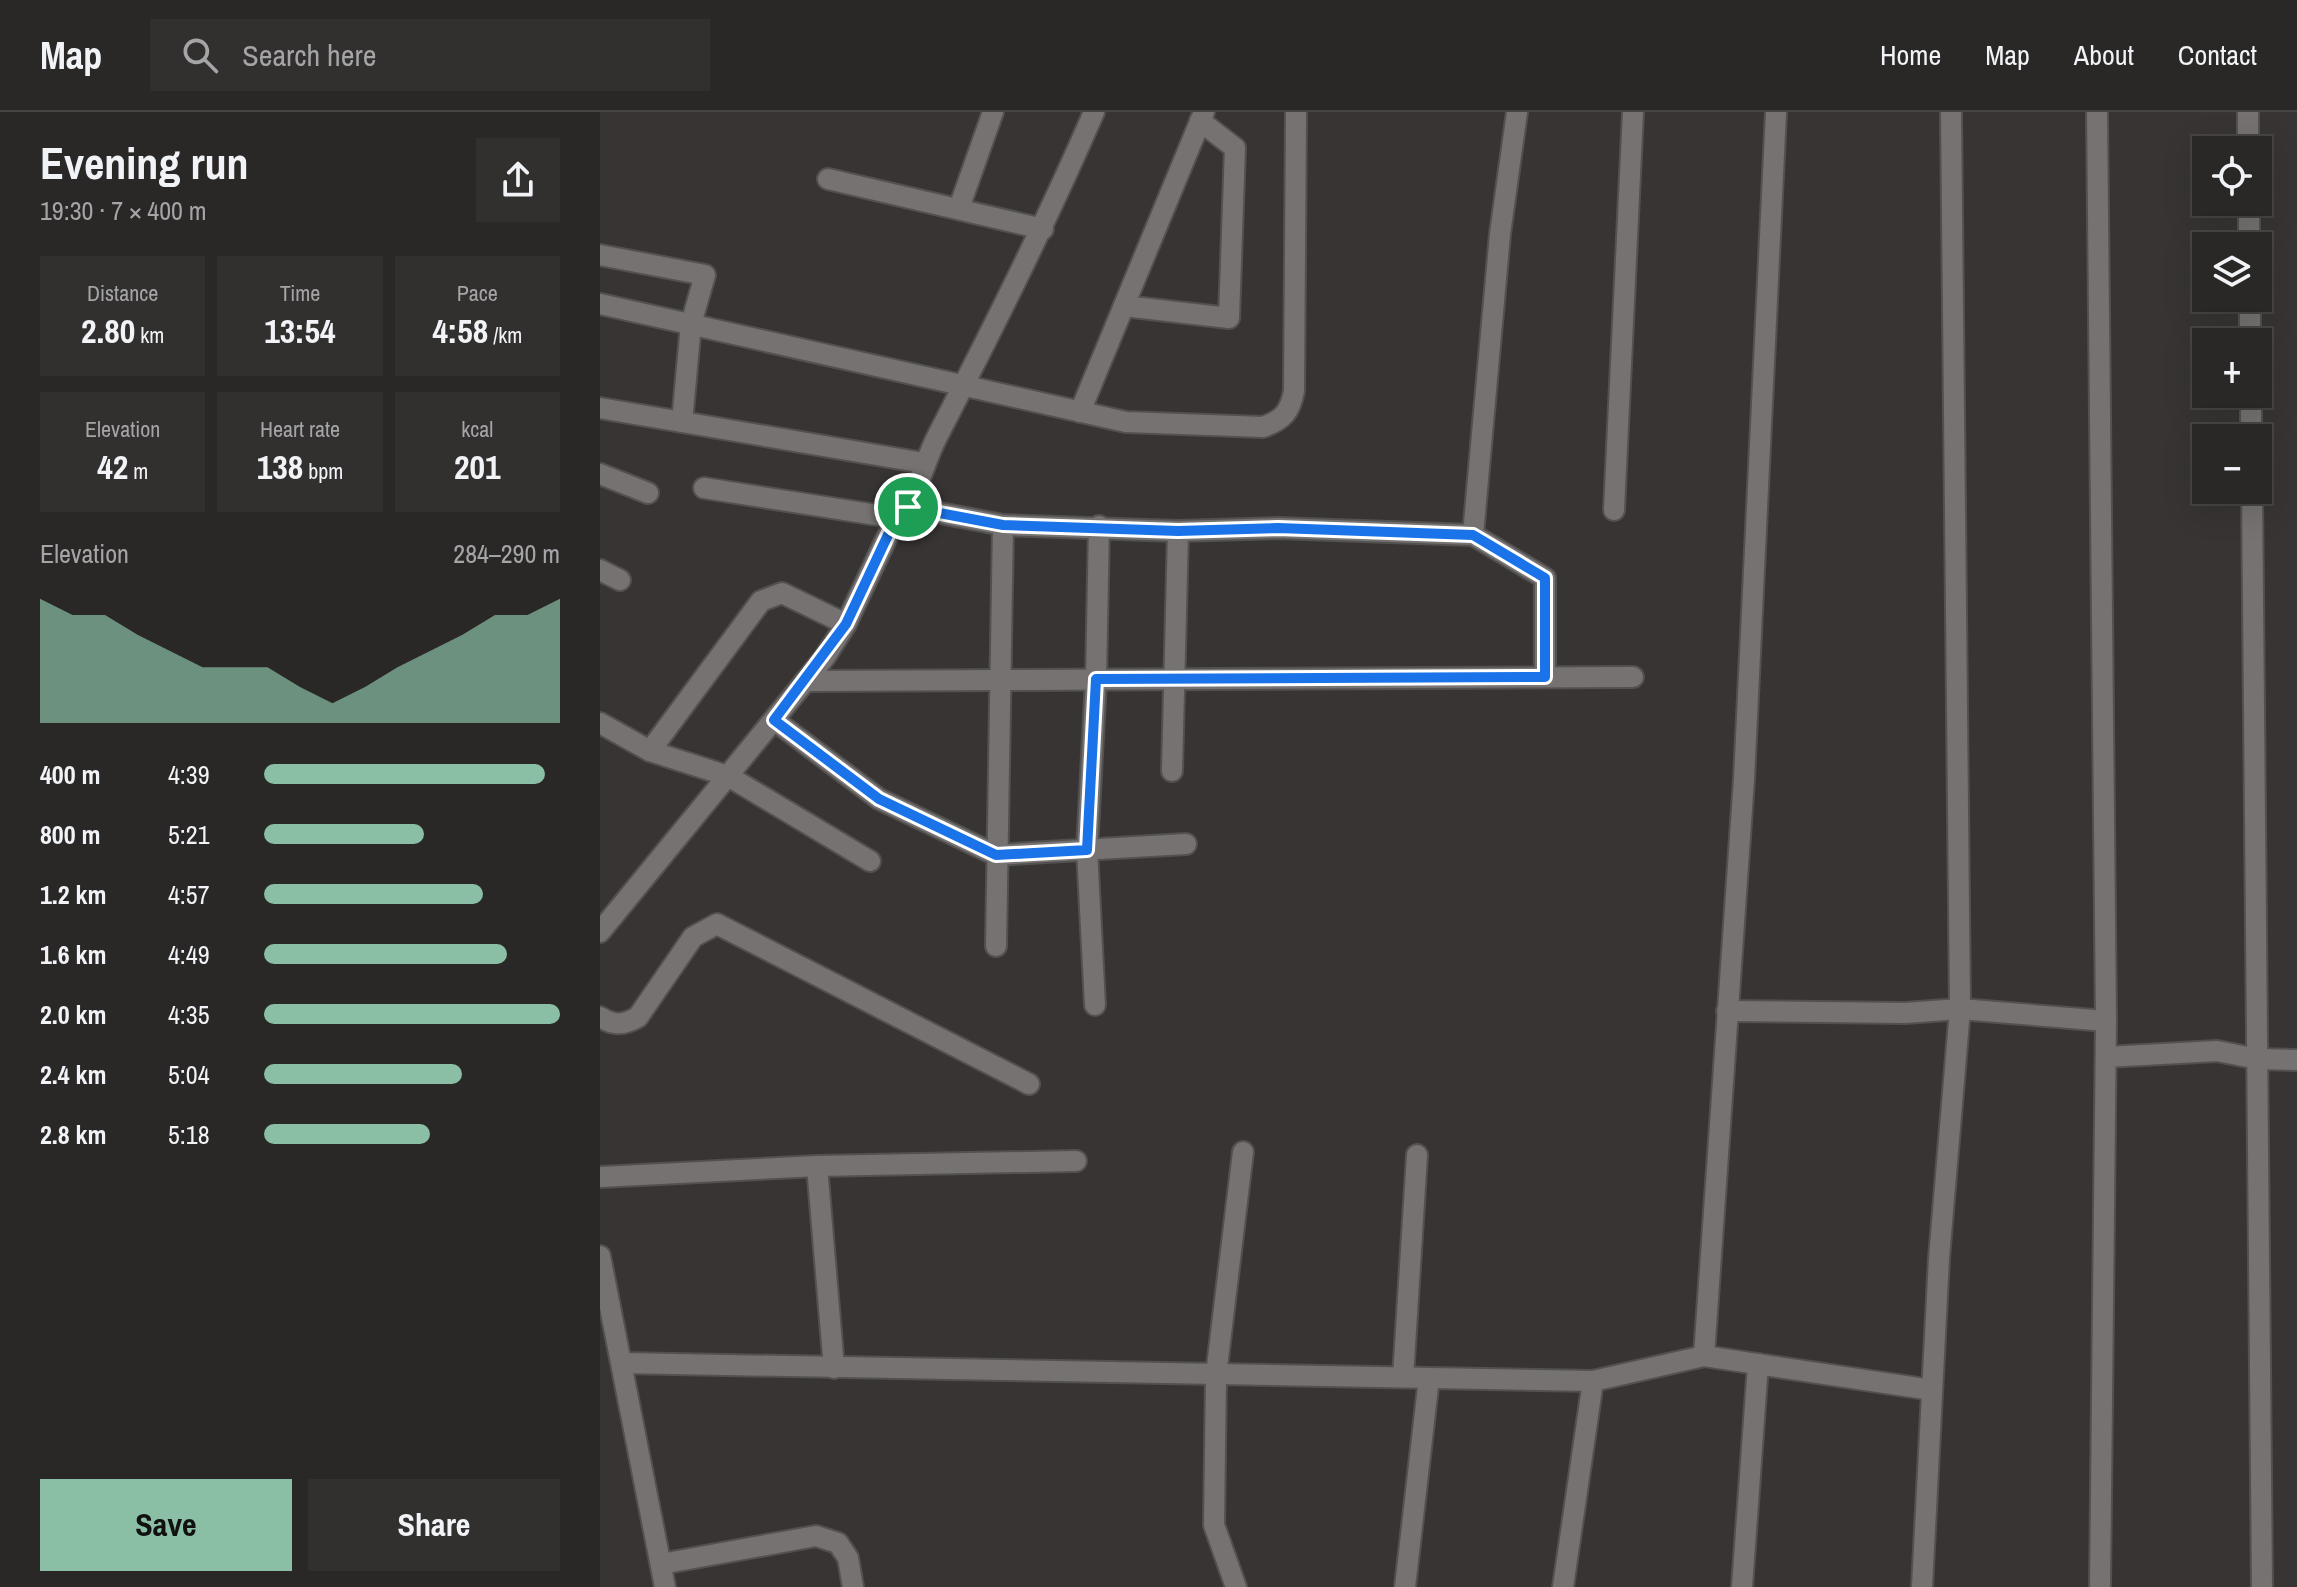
<!DOCTYPE html>
<meta charset="utf-8">
<style>
:root{--surface:#2a2727;--page:#322f2f;--text:#f1f3f6;--muted:#a5a5a7;--line:#464444;--accent:#8abfa5}
body{margin:0;font-family:"Archivo Narrow",sans-serif;background:var(--page);color:var(--text);height:100vh;display:flex;flex-direction:column;font-size:30px;white-space:nowrap}
*{box-sizing:border-box;margin:0}
p{font-size:26px;color:var(--muted)}
.icon{flex:none;width:44px;height:44px;fill:none;stroke:currentColor;stroke-width:2;stroke-linecap:round;stroke-linejoin:round}
.map{position:relative;flex:1;overflow:hidden}
.panel{display:flex;flex-direction:column;background:var(--surface);width:600px}
.panel>*{flex:none}
.buttons{position:absolute;left:1592px;top:24px;display:grid;gap:16px}
.buttons a{display:grid;place-items:center;width:80px;height:80px;border-radius:0px;background:var(--surface);box-shadow:0 8px 32px #0002,0 0 0 2px var(--line);font-size:40px}
.pin{position:absolute;display:grid;place-items:center;width:68px;height:68px;color:#fff;margin:-34px;border:4px solid #fff;border-radius:50%;box-shadow:0 2px 8px #0007}
.round{display:grid;place-items:center;flex:none;width:84px;height:84px;border-radius:0px;background:var(--page)}
.head{display:flex;align-items:center;justify-content:space-between;height:136px;padding:0 40px}
h1{font-size:44px;font-weight:800;line-height:60px}
.figures{display:grid;grid-template-columns:repeat(3,1fr);gap:12px;height:136px;padding:8px 40px}
.figures div{display:grid;align-content:center;border-radius:0px;background:var(--page);text-align:center}
.figures b{font-size:34px;font-weight:800}
.figures small{font-size:22px;font-weight:400}
.figures p{font-size:22px}
.chart{height:224px;padding:16px 40px}
.chart p{display:flex;justify-content:space-between}
.chart svg{width:100%;height:144px;margin-top:8px;fill:var(--accent);opacity:.7}
.action{display:flex;gap:16px;margin-top:auto;padding:16px 40px}
.action a{flex:1;height:92px;border-radius:0px;background:var(--accent);color:#111;font-size:32px;font-weight:800;line-height:92px;text-align:center}
.action a+a{background:var(--page);color:var(--text)}
ul{padding:0 40px;list-style:none;font-size:26px}
li{display:grid;grid-template-columns:128px 96px 1fr;align-items:center;height:60px}
li i{height:20px;border-radius:10px;background:var(--accent)}
header{display:flex;align-items:center;gap:48px;box-sizing:border-box;height:112px;padding:0 40px;background:var(--surface);border-bottom:2px solid var(--line)}
header strong{font-size:38px}
nav{display:flex;gap:44px;margin-inline-start:auto;font-size:28px}
.search{width:560px;height:72px;background:var(--page);display:flex;align-items:center;gap:20px;box-sizing:border-box;padding:0 28px;border-radius:0px;color:var(--muted);font-size:30px}
main{display:flex;flex:1;min-height:0}
.map>svg:first-child{display:block}
</style>
<header>
<strong>Map</strong>
<div class="search"><svg class="icon" aria-label="search" viewBox="0 0 24 24"><circle cx="10" cy="10" r="6"/><path d="M15 15l6 6"/></svg>Search here</div>
<nav><a>Home</a><a>Map</a><a>About</a><a>Contact</a></nav>
</header>
<main>
<section class="panel">
<div class="head"><div><h1>Evening run</h1><p>19:30 · 7 × 400 m</p></div><a class="round"><svg class="icon" aria-label="share" viewBox="0 0 24 24"><path d="M12 15V3M7 8l5-5 5 5M5 13v7h14v-7"/></svg></a></div>
<div class="figures">
<div><p>Distance</p><b>2.80<small> km</small></b></div>
<div><p>Time</p><b>13:54</b></div>
<div><p>Pace</p><b>4:58<small> /km</small></b></div>
</div>
<div class="figures">
<div><p>Elevation</p><b>42<small> m</small></b></div>
<div><p>Heart rate</p><b>138<small> bpm</small></b></div>
<div><p>kcal</p><b>201</b></div>
</div>
<div class="chart"><p><span>Elevation</span>284–290 m</p>
<svg viewBox="0 0 160 44" preserveAspectRatio="none"><path d="M0 44V6L10 11L20 11L30 17L40 22L50 27L60 27L70 27L80 33L90 38L100 33L110 27L120 22L130 17L140 11L150 11L160 6V44z"/></svg>
</div>
<ul>
<li><b>400 m</b>4:39<i style="width:95%"></i></li>
<li><b>800 m</b>5:21<i style="width:54%"></i></li>
<li><b>1.2 km</b>4:57<i style="width:74%"></i></li>
<li><b>1.6 km</b>4:49<i style="width:82%"></i></li>
<li><b>2.0 km</b>4:35<i style="width:100%"></i></li>
<li><b>2.4 km</b>5:04<i style="width:67%"></i></li>
<li><b>2.8 km</b>5:18<i style="width:56%"></i></li>
</ul>
<div class="action"><a>Save</a><a>Share</a></div>
</section>
<div class="map">
<svg width="1697" height="1475" viewBox="0 0 1697 1475">
<rect width="100%" height="100%" fill="#383434"/>
<g fill="none" stroke-linecap="round" stroke-linejoin="round">
<g stroke="#535050" stroke-width="24">
<g id="minor">
<polyline points="1497,0 1506,909 1500,1475"/>
<polyline points="1648,0 1648,38"/>
<polyline points="228,67 443,117"/>
<polyline points="1649,90 1649,134"/>
<polyline points="359,96 393,0"/>
<polyline points="0,143 105,163 91,212 82,310"/>
<polyline points="1650,186 1650,230"/>
<path d="M 0,192 L 526,310 L 663,315 C 683,308 690,300 694,279 L 696,0"/>
<polyline points="524,194 629,206 635,36 600,9"/>
<polyline points="1651,282 1651,326"/>
<polyline points="0,296 324,351"/>
<polyline points="480,300 604,0"/>
<polyline points="0,362 48,381"/>
<polyline points="104,376 296,406"/>
<polyline points="1652,378 1662,1475"/>
<polyline points="308,395 403,413 578,419 678,416 873,423 945,466 945,565"/>
<polyline points="1014,398 1033,0"/>
<polyline points="873,423 900,122 917,0"/>
<polyline points="0,458 20,468"/>
<polyline points="205,569 1033,565"/>
<polyline points="174,608 279,687 396,743 586,732"/>
<polyline points="0,611 50,639 128,664 270,749"/>
<polyline points="50,639 161,489 182,481 246,512"/>
<polyline points="572,659 578,419"/>
<path d="M 0,820 L 225,545 L 246,512 L 296,406 C 317,387 323,352 337,325 C 392,218 446,111 494,0"/>
<polyline points="396,834 403,413"/>
<polyline points="495,893 487,738 496,567 499,414"/>
<polyline points="1127,899 1305,901 1360,897 1506,909"/>
<path d="M 0,905 C 14,914 24,913 38,905 L 93,825 L 117,812 L 429,972"/>
<polyline points="1506,945 1617,939 1658,947 1697,948"/>
<polyline points="217,1054 234,1256"/>
<polyline points="0,1065 217,1054 476,1049"/>
<polyline points="0,1144 65,1475"/>
<polyline points="1104,1244 1144,667 1176,0"/>
<polyline points="22,1251 993,1269 1104,1244 1332,1278"/>
<polyline points="803,1265 817,1043"/>
<polyline points="61,1452 216,1424 238,1431 248,1446 253,1475"/>
<polyline points="636,1475 614,1413 616,1263 643,1040"/>
<polyline points="805,1475 829,1266"/>
<polyline points="963,1475 993,1269"/>
<polyline points="1142,1475 1158,1252"/>
<polyline points="1322,1475 1339,1146 1360,897 1351,0"/>
</g>
</g>
<use href="#minor" stroke="#767272" stroke-width="20"/>
</g>
<g fill="none" stroke-linecap="round" stroke-linejoin="round">
<g stroke="#fff" stroke-width="16">
<polygon id="route" points="308,395 403,413 578,419 678,416 873,423 945,466 945,565 496,567 487,738 396,743 279,687 174,608 246,512 296,406"/>
</g>
<use href="#route" stroke="#1a73e8" stroke-width="10"/>
</g>
</svg>
<div class="buttons">
<a><svg class="icon" aria-label="locate" viewBox="0 0 24 24"><circle cx="12" cy="12" r="6"/><path d="M12 2v4M12 18v4M2 12h4M18 12h4"/></svg></a>
<a><svg class="icon" aria-label="layers" viewBox="0 0 24 24"><path d="M12 4l9 5-9 5-9-5zM3 14l9 5 9-5"/></svg></a>
<a>+</a>
<a>−</a>
</div>
<div class="pin" style="left:308px;top:395px;background:#1e9e55"><svg class="icon" aria-label="arrive" viewBox="0 0 24 24"><path d="M6 21V4h12l-3 4 3 4H6"/></svg></div>
</div>
</main>
